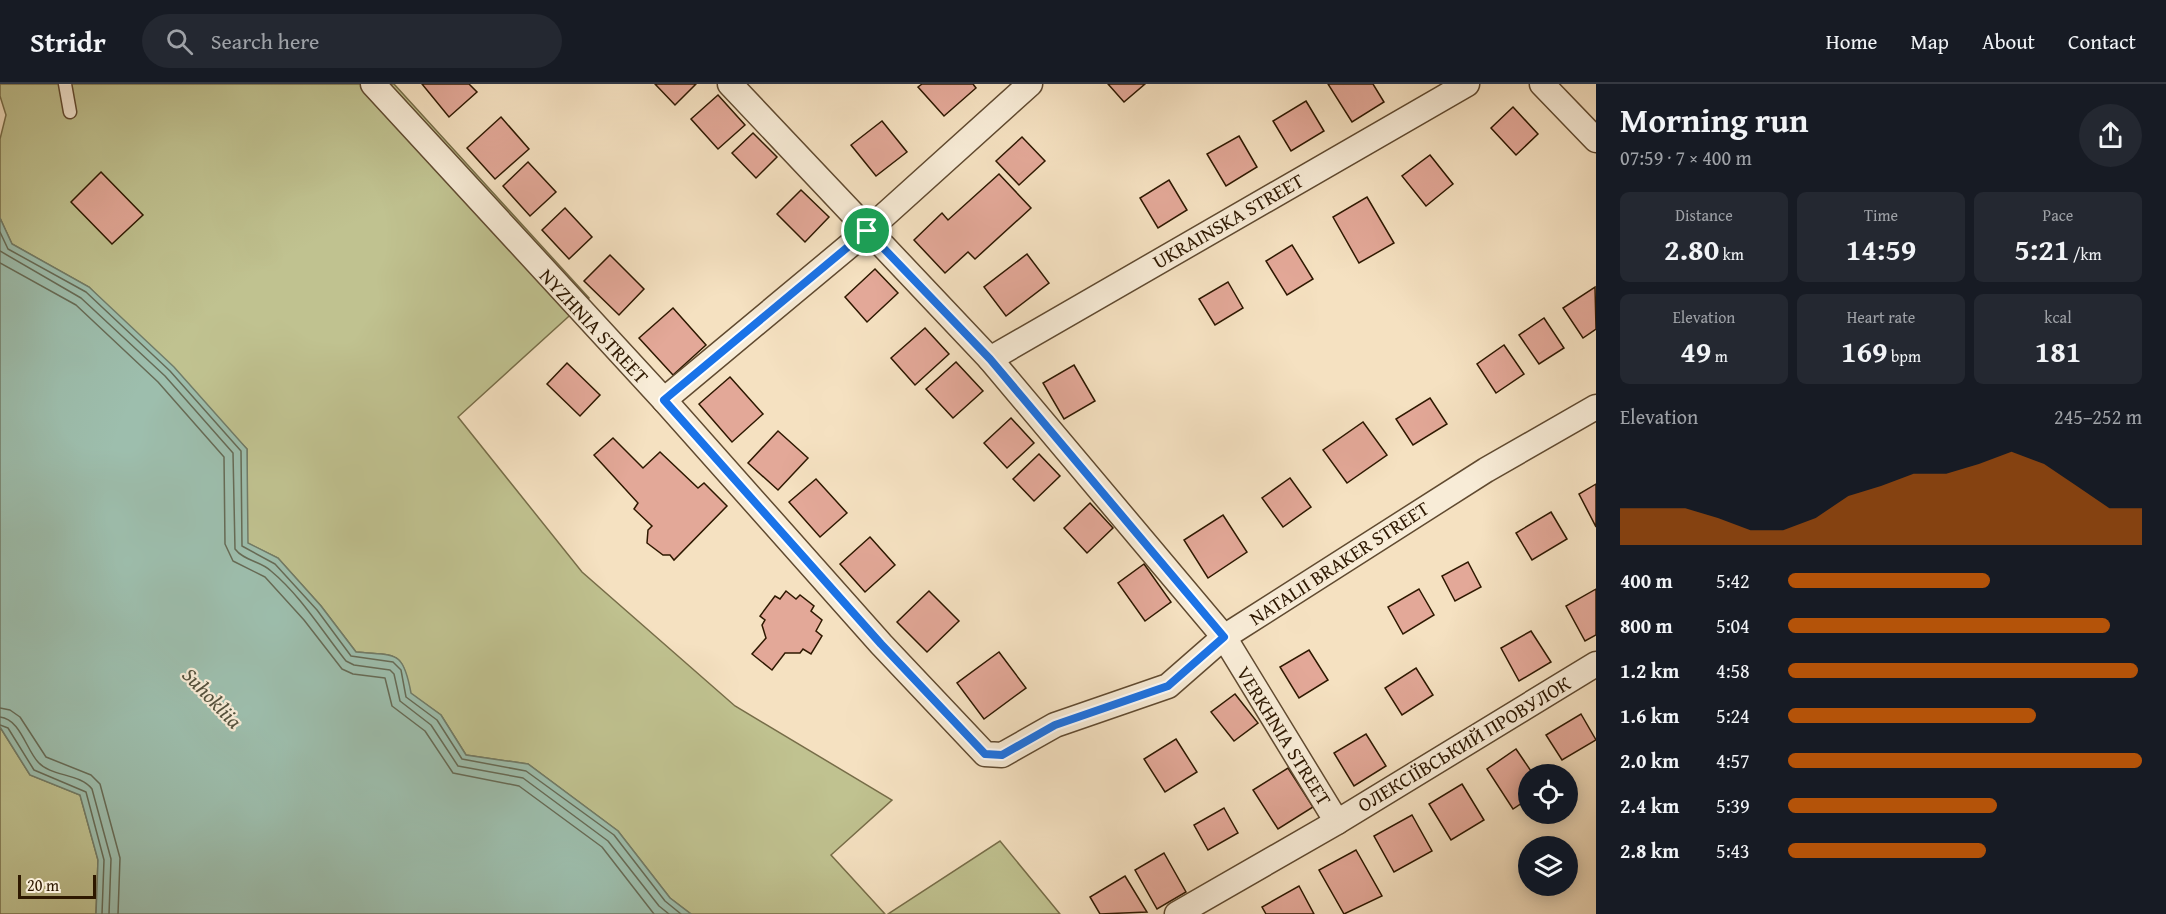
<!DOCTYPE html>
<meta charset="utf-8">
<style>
:root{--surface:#171b24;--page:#242831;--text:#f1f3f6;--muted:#9ea1a6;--line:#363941;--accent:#b45309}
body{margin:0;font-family:"Gentium Book Plus",serif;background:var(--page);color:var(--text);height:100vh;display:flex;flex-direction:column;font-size:22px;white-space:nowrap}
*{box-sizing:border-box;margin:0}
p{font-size:20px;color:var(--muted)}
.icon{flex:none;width:33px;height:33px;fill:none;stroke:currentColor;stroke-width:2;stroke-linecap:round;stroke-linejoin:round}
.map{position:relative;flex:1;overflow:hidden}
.side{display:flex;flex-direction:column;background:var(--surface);width:570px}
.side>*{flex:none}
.fabs{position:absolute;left:1518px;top:680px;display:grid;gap:12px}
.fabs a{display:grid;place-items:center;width:60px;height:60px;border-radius:50%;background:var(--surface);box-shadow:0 3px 15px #0003;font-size:30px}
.scale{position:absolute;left:18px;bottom:15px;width:78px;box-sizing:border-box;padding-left:6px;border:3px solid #2e1800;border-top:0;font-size:16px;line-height:21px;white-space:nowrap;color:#2e1800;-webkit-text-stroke:4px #f8ecd7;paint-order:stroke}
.pin{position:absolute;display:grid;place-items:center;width:51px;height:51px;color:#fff;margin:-26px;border:3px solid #fff;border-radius:50%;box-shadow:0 2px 6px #0007}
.round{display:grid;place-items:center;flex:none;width:63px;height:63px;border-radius:32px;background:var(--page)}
.headline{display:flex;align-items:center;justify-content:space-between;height:102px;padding:0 24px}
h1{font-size:33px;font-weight:800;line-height:45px}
.figures{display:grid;grid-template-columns:repeat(3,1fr);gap:9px;height:102px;padding:6px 24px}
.figures div{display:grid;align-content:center;border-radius:9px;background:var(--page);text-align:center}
.figures b{font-size:30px;font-weight:800}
.figures small{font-size:16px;font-weight:400}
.figures p{font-size:16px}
.chart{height:168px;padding:12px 24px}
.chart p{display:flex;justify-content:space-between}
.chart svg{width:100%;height:108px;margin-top:6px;fill:var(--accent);opacity:.7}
ul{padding:0 24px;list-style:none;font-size:20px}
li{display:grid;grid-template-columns:96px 72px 1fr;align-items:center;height:45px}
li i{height:15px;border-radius:8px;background:var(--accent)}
header{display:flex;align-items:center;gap:36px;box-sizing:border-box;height:84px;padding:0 30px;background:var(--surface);border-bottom:2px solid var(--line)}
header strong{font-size:28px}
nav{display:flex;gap:33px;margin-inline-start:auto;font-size:21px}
.search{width:420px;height:54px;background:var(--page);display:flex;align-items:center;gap:15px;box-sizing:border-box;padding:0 21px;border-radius:33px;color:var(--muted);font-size:22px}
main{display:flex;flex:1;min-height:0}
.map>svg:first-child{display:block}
</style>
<header>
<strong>Stridr</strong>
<div class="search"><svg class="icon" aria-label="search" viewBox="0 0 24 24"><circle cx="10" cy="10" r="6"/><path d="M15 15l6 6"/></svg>Search here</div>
<nav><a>Home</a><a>Map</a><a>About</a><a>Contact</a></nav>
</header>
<main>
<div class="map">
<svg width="1596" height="830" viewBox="0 0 1596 830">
<rect width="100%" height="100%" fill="#f5e1c1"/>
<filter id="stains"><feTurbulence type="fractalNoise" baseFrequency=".00333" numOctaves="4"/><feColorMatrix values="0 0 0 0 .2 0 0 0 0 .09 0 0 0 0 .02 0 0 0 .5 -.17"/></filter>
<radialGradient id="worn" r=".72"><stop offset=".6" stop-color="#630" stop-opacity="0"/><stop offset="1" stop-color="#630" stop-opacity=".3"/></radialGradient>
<g fill="#c0c290" stroke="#776d48" stroke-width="1.5">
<path d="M 0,0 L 394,0 L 589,214 L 458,333 L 582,488 L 735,622 L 892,716 L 831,771 L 885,830 L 691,830 L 670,814 L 618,747 L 528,680 L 466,671 L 441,631 L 410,609 C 403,565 396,572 356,568 L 321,522 L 278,474 L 247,459 L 247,365 L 89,203 L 12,160 L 0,134 L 0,55 L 6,31 L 0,12 Z"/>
<polygon points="0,643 30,691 80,711 98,776 96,830 0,830"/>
<polygon points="1000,757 1060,830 888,830"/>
</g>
<path fill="#9dbead" stroke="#717c68" stroke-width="1.5" d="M 0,134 L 12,160 L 89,203 L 174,283 L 247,365 L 248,459 L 278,474 L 321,522 L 356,568 C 396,572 403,565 411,609 L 441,631 L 466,671 L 528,680 L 618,747 L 670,814 L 691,830 L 96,830 L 98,776 L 80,711 L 30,691 L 0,643 Z"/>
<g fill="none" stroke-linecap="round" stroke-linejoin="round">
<g stroke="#666b56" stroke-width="1.5">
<polyline points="0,148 8,165 86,208 170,287 241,367 242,462 275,480 317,526 351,572 393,578 401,586 406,613 437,636 462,675 526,687 614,751 665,817 681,830"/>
<path d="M 0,167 L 81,214 L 165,292 L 233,369 L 235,465 C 244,477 261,477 271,487 C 301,512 322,547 346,577 L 354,581 L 390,586 L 394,590 L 400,617 L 431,641 L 458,682 L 523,694 L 608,757 L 659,822 L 669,830"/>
<polyline points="0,179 76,221 158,298 224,373 225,460 233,477 265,493 304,536 342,585 353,590 385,594 392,622 425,647 453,689 519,702 602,763 654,830"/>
<polyline points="0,624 10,626 20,633 46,673 91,691 100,700 120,774 118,830"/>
<path d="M 0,633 C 20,635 26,665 38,678 C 51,693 80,689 92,705 L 111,775 L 109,830"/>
<polyline points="0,641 8,644 34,686 86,708 104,776 102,830"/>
</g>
</g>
<g fill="#e3a898" stroke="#2e1800" stroke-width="1.5">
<polygon points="422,0 469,0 477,8 449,33"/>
<polygon points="655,0 696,0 675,21"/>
<polygon points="922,0 973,0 976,4 944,32 918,3"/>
<polygon points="1108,0 1145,0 1124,18"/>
<polygon points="1328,0 1373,0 1384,18 1352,38"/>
<polygon points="718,11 745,41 718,65 691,35"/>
<polygon points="1306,17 1324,47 1291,67 1273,37"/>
<polygon points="1513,23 1538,50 1516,71 1491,44"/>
<polygon points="501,33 529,65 495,95 467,64"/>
<polygon points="882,37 907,68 876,92 851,61"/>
<polygon points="753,49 777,73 756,94 732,69"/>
<polygon points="1239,52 1257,83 1226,102 1207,70"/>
<polygon points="1022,53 1045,77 1019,101 996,77"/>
<polygon points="1430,71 1453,100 1426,122 1402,92"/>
<polygon points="528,78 556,108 530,132 503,102"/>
<polygon points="101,88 143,131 112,160 71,118"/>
<polygon points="999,90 1031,124 975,175 968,168 945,189 914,156 942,129 948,136"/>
<polygon points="1169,96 1187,126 1158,144 1140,114"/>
<polygon points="801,106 829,133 805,158 777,130"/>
<polygon points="1367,113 1394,159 1359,179 1333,133"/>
<polygon points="565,124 592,153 569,175 542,146"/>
<polygon points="1292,161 1313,195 1287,211 1266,177"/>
<polygon points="1027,170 1049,199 1006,232 984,203"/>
<polygon points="610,171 644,205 619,231 584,197"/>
<polygon points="875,185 898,209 867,238 845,213"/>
<polygon points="1228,198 1243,224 1215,241 1199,215"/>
<polygon points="1595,203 1596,245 1583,254 1563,224"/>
<polygon points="673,224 706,261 673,291 639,254"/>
<polygon points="1544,234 1564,264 1539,280 1519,251"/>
<polygon points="925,244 949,270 915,301 891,274"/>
<polygon points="1504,261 1524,290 1496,309 1477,280"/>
<polygon points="956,278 983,307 953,334 926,305"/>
<polygon points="567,279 600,311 580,332 547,300"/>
<polygon points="1074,281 1095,317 1064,335 1043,299"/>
<polygon points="730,293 763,330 732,358 699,320"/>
<polygon points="1430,314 1447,340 1413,361 1396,335"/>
<polygon points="1011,334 1034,359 1007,384 984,359"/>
<polygon points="1363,338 1387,371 1347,399 1323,366"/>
<polygon points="778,347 808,374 778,406 748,379"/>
<polygon points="613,354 643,384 660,368 698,404 704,399 727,422 674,476 670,471 663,471 647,459 648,446 652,442 634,425 638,419 594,371"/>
<polygon points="1039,370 1060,392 1034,417 1013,395"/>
<polygon points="1290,394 1311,423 1283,443 1262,414"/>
<polygon points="816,395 847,429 820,453 789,418"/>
<polygon points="1596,400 1596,443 1579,410"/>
<polygon points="1090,419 1113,444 1087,469 1064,444"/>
<polygon points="1551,428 1567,455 1532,476 1516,449"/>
<polygon points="1223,431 1247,468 1208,494 1184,456"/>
<polygon points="870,453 895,481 865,508 840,480"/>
<polygon points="1468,478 1481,503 1455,517 1442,492"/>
<polygon points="1144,480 1171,518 1145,537 1118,499"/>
<polygon points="1419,505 1434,531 1403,550 1388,523"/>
<polygon points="1596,505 1596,551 1585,557 1566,522"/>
<polygon points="786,507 796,515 800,511 814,522 811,527 822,536 816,547 822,552 811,570 803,565 800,569 785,569 772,586 752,570 766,554 762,541 765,536 760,532 775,512 780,515"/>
<polygon points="929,507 959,537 927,568 897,538"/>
<polygon points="1531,547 1551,578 1519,597 1501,564"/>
<polygon points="1309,566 1328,596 1299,614 1280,583"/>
<polygon points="999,568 1026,604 984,635 957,599"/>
<polygon points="1416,584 1433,611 1402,631 1385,604"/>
<polygon points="1235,610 1258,639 1234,657 1211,628"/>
<polygon points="1581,630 1596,656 1562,676 1546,651"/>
<polygon points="1366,650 1386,682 1354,702 1334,669"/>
<polygon points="1176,655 1197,688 1165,708 1144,675"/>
<polygon points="1516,665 1533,690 1528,690 1528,715 1513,725 1487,685"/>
<polygon points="1288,684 1313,723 1278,745 1253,706"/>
<polygon points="1462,700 1484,736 1451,756 1429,720"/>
<polygon points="1224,724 1238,749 1208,766 1194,741"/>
<polygon points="1412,731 1432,767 1394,788 1374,752"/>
<polygon points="1356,766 1382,812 1344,830 1319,786"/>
<polygon points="1164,769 1186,808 1157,825 1135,786"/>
<polygon points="1125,792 1147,828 1100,830 1090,813"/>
<polygon points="1299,802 1314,830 1266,830 1262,823"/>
</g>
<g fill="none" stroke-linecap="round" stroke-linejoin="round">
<g stroke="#604a30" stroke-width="15">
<polyline id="service" points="65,0 70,28"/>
</g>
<g stroke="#604a30" stroke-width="27">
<g id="minor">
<polyline points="373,0 664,316 881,560 985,670 1002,671 1055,641 1168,602 1224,553 1486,386 1596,323"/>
<polyline points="730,0 990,275 1224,553 1337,738"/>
<polyline points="1542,0 1596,56"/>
<polyline points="990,275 1467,0"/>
<polyline points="664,316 867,147 1030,0"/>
<polyline points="1177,830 1337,738 1596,580"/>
</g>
</g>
<use href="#service" stroke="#f8ecd7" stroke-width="12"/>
<use href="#minor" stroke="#f8ecd7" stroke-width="24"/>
</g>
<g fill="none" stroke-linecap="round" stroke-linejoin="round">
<g stroke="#fff" stroke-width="12">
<polygon id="route" points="867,147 990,275 1224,553 1168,602 1055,641 1002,671 985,670 881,560 664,316"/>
</g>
<use href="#route" stroke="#1a73e8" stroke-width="8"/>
</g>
<g text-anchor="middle" stroke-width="4.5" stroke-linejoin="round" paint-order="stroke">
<g font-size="20" fill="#2e1800" stroke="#f8ecd7">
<text transform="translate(1228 137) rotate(-30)" y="7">UKRAINSKA STREET</text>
<text transform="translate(594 242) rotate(47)" y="7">NYZHNIA STREET</text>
<text transform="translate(1339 479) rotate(-33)" y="7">NATALII BRAKER STREET</text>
<text transform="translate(1284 652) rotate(58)" y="7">VERKHNIA STREET</text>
<text transform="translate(1464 660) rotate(-31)" y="7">ОЛЕКСІЇВСЬКИЙ ПРОВУЛОК</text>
</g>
<g font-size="21" font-style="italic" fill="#55523d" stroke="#f8ecd7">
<text transform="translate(212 614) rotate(46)" y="7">Suhokliia</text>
</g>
</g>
<rect width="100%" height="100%" filter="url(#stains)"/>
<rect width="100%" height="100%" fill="url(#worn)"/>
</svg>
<div class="fabs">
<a><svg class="icon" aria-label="locate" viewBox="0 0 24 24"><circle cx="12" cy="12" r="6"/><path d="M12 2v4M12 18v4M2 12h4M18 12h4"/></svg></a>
<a><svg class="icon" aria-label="layers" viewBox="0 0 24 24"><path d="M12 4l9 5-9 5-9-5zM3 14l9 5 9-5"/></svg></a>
</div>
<div class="scale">20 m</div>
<div class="pin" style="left:867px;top:147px;background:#1e9e55"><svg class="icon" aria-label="arrive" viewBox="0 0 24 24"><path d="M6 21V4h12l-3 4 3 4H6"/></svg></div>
</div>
<section class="side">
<div class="headline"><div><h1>Morning run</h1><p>07:59 · 7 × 400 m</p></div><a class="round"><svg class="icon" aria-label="share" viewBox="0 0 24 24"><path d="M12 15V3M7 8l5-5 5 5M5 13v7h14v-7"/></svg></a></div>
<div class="figures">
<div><p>Distance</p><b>2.80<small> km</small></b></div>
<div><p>Time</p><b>14:59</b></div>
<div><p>Pace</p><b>5:21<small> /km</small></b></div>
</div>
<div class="figures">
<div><p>Elevation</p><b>49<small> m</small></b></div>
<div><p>Heart rate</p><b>169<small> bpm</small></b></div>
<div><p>kcal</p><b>181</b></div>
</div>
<div class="chart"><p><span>Elevation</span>245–252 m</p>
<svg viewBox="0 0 160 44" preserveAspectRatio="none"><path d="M0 44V29L10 29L20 29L30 33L40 38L50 38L60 33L70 24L80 20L90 15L100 15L110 11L120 6L130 11L140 20L150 29L160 29V44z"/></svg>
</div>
<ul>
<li><b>400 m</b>5:42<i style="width:57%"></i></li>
<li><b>800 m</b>5:04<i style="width:91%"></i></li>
<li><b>1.2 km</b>4:58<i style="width:99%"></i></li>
<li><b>1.6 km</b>5:24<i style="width:70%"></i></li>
<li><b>2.0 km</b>4:57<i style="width:100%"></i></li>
<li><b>2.4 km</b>5:39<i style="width:59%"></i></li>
<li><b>2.8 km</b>5:43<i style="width:56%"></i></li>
</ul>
</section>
</main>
